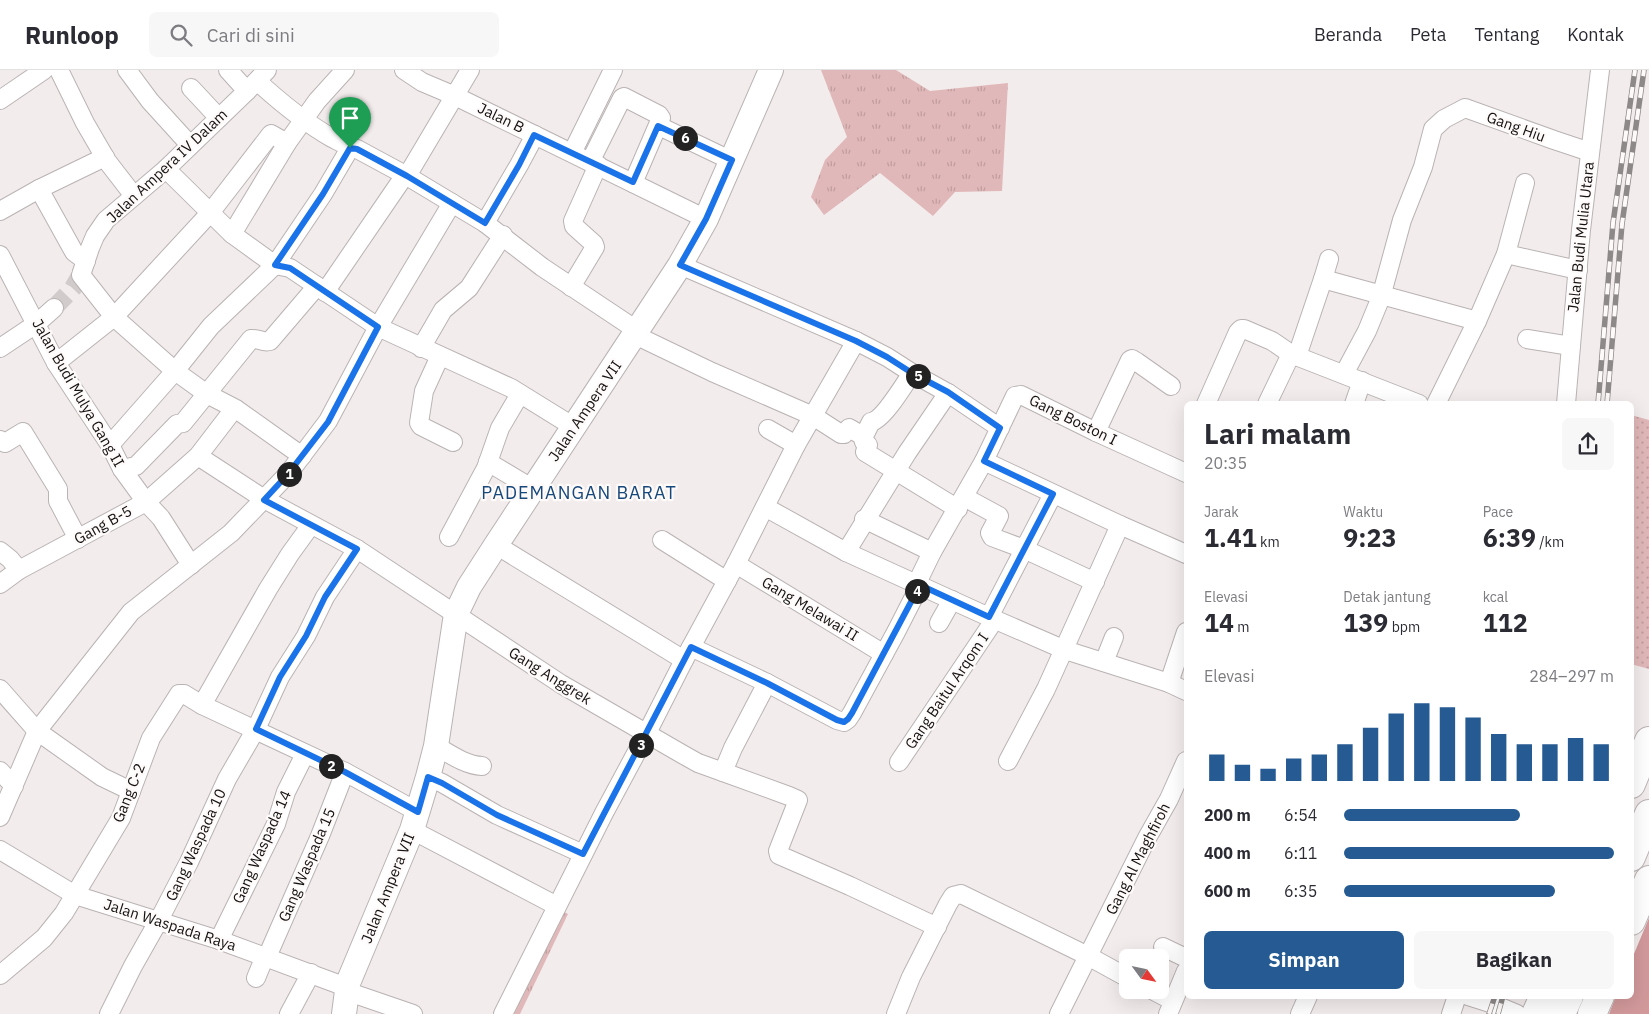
<!DOCTYPE html>
<html lang="id">
<meta charset="utf-8">
<style>
:root{--surface:#fff;--page:#f7f7f7;--text:#2b2b33;--muted:#7c7c81;--line:#e1e1e2;--accent:#255a93}
body{margin:0;font-family:"IBM Plex Sans",sans-serif;background:var(--page);color:var(--text);height:100vh;display:flex;flex-direction:column;font-size:19px;white-space:nowrap}
*{box-sizing:border-box;margin:0}
p{font-size:16px;color:var(--muted)}
.icon{flex:none;width:28px;height:28px;fill:none;stroke:currentColor;stroke-width:2;stroke-linecap:round;stroke-linejoin:round}
.map{position:relative;flex:1;overflow:hidden}
.sheet{position:absolute;left:1184px;top:331px;width:450px;height:598px;display:flex;flex-direction:column;background:var(--surface);border-radius:8px;box-shadow:0 5px 20px #0002}
.sheet>*{flex:none}
.needle{width:32px;rotate:123deg}
.tools{position:absolute;left:1119px;top:879px;display:grid;gap:10px}
.tools a{display:grid;place-items:center;width:50px;height:50px;border-radius:8px;background:var(--surface);box-shadow:0 5px 20px #0002;font-size:25px}
.pin{position:absolute;display:grid;place-items:center;width:42px;height:42px;color:#fff;margin:-51px -21px;border-radius:50% 50% 50% 0;rotate:-45deg;box-shadow:0 0 5px #0007}
.pin .icon{rotate:45deg}
.km{position:absolute;width:25px;height:25px;margin:-12px;border-radius:50%;background:#222;color:#fff;font-size:14px;line-height:25px;text-align:center}
.round{display:grid;place-items:center;flex:none;width:52px;height:52px;border-radius:8px;background:var(--page)}
.headline{display:flex;align-items:center;justify-content:space-between;height:85px;padding:0 20px}
h1{font-size:28px;font-weight:800;line-height:38px}
.metrics{display:grid;grid-template-columns:repeat(3,1fr);gap:8px;height:85px;padding:5px 20px}
.metrics div{display:grid;align-content:center}
.metrics b{font-size:25px;font-weight:800}
.metrics small{font-size:14px;font-weight:400}
.metrics p{font-size:14px}
.chart{height:140px;padding:10px 20px}
.chart p{display:flex;justify-content:space-between}
.chart svg{width:100%;height:90px;margin-top:5px;stroke:var(--accent);stroke-width:6}
.action{display:flex;gap:10px;margin-top:auto;padding:10px 20px}
.action a{flex:1;height:58px;border-radius:8px;background:var(--accent);color:#fff;font-size:20px;font-weight:800;line-height:58px;text-align:center}
.action a+a{background:var(--page);color:var(--text)}
ul{padding:0 20px;list-style:none;font-size:16px}
li{display:grid;grid-template-columns:80px 60px 1fr;align-items:center;height:38px}
li i{height:12px;border-radius:6px;background:var(--accent)}
header{display:flex;align-items:center;gap:30px;box-sizing:border-box;height:70px;padding:0 25px;background:var(--surface);border-bottom:1px solid var(--line)}
header strong{font-size:24px}
nav{display:flex;gap:28px;margin-inline-start:auto;font-size:18px}
.search{width:350px;height:45px;background:var(--page);display:flex;align-items:center;gap:12px;box-sizing:border-box;padding:0 18px;border-radius:8px;color:var(--muted);font-size:19px}
.map>svg:first-child{display:block}
</style>
<header>
<strong>Runloop</strong>
<div class="search"><svg class="icon" aria-label="search" viewBox="0 0 24 24"><circle cx="10" cy="10" r="6"/><path d="M15 15l6 6"/></svg>Cari di sini</div>
<nav><a>Beranda</a><a>Peta</a><a>Tentang</a><a>Kontak</a></nav>
</header>
<div class="map">
<svg width="1649" height="944" viewBox="0 0 1649 944">
<defs>
<pattern id="grass-dots" width="8" height="8" patternUnits="userSpaceOnUse" patternTransform="scale(1.25)"><rect width="8" height="8" fill="#e1b8b9"/><path d="M2 2h.1M6 6h.1" fill="none" stroke="#c09d9e" stroke-width="1.8" stroke-linecap="round"/></pattern>
<pattern id="park-tufts" width="24" height="20" patternUnits="userSpaceOnUse" patternTransform="scale(1.25)"><rect width="24" height="20" fill="#e1b8b9"/><path d="M3 7l-1-3M5 7V3M7 7l1-3M15 17l-1-3M17 17v-4M19 17l1-3" fill="none" stroke="#c09d9e"/></pattern>
</defs>
<rect width="100%" height="100%" fill="#f3ecec"/>
<polygon fill="url(#grass-dots)" points="1631,345 1649,350 1649,599 1631,594"/>
<g fill="url(#park-tufts)">
<polygon points="821,0 896,0 930,21 1008,13 1002,121 955,122 933,146 880,103 824,145 811,127 825,90 847,67"/>
<polygon points="557,838 568,844 520,944 503,944"/>
</g>
<polygon fill="#d2999b" points="1649,848 1649,944 1609,944 1616,926 1631,926 1631,891"/>
<g fill="none" stroke-linecap="round" stroke-linejoin="round">
<polyline stroke="#d1cbcb" stroke-width="18" stroke-dasharray="18 9" stroke-linecap="butt" points="54,238 73,218 82,202"/>
<g stroke="#bab3b3" stroke-width="20">
<g id="street">
<polyline points="59,0 85,53 107,91 134,126"/>
<polyline points="127,0 150,31 190,75"/>
<polyline points="228,0 247,21"/>
<polyline points="404,0 422,12 455,26 706,149"/>
<path d="M 257,11 C 281,33 304,52 332,68 C 340,72 348,77 357,79 L 407,106 L 485,153 L 542,197 L 638,261"/>
<polyline points="191,18 219,48"/>
<polyline points="0,30 44,0"/>
<polyline points="659,56 732,91"/>
<polyline points="572,83 613,0"/>
<polyline points="590,92 622,28 624,27 659,45 661,48 633,113"/>
<polyline points="166,99 232,164 275,195 290,198 378,257 511,318 574,357"/>
<polyline points="407,106 470,0"/>
<polyline points="39,119 74,182 86,191"/>
<polyline points="0,141 39,119 105,87"/>
<polyline points="485,153 519,95 535,65"/>
<polyline points="232,164 287,73 317,31 345,0"/>
<polyline points="1506,184 1578,200"/>
<polyline points="0,185 56,293 110,375 122,399 146,432 161,448 191,495"/>
<polyline points="680,195 856,271 887,287 912,303 948,323 1000,358"/>
<polyline points="82,202 90,178 95,166 106,150 166,99 247,21 267,0"/>
<polyline points="81,205 114,247 175,301 207,324 236,339 302,386"/>
<polyline points="1323,209 1329,189"/>
<polyline points="571,217 595,177 594,174 574,156 573,151 598,95"/>
<polyline points="325,222 405,105"/>
<polyline points="635,265 712,302 813,346 841,364 844,364 849,358 863,366"/>
<polyline points="1527,269 1571,276"/>
<polyline points="0,278 36,254 54,238"/>
<polyline points="421,278 443,240 469,218 503,165"/>
<polyline points="440,286 424,321 419,353 421,356 453,372"/>
<polyline points="1297,286 1323,209 1477,251"/>
<polyline points="56,293 114,247 210,143 271,64 287,73"/>
<path d="M 912,303 C 904,315 883,350 871,352 L 863,368 L 864,372 L 868,375 L 865,382 L 958,439"/>
<polyline points="1344,304 1367,261 1381,227 1402,150 1423,97 1433,59 1444,49 1465,38 1554,70 1590,82"/>
<polyline points="1206,334 1238,262 1241,259 1244,259 1272,271 1291,284"/>
<polyline points="1267,334 1291,284 1419,334"/>
<polyline points="1354,334 1362,311"/>
<polyline points="1436,334 1477,251 1506,184 1525,113"/>
<polyline points="1566,334 1581,160 1600,0"/>
<polyline points="768,359 796,375"/>
<polyline points="1096,362 1130,290 1132,289 1137,292 1171,316"/>
<polyline points="0,370 5,373 23,362 58,419 58,431 78,469"/>
<polyline points="110,375 175,301 211,256 275,195 323,124 350,78"/>
<polyline points="198,386 264,429 357,479 561,614 682,684 698,693 723,702 733,678 767,613"/>
<polyline points="984,391 1120,455 1186,484"/>
<polyline points="488,392 533,419"/>
<path d="M 122,399 L 136,396 L 177,354 L 183,353 L 251,269 C 258,268 263,273 270,271 L 317,216"/>
<polyline points="964,427 999,446 990,463 992,467 1024,479 1095,512"/>
<polyline points="765,437 846,482 989,547 1065,580 1169,613 1186,621"/>
<polyline points="864,449 932,482"/>
<polyline points="449,467 486,398 500,358 520,324"/>
<polyline points="662,470 727,511"/>
<polyline points="496,475 684,590"/>
<polyline points="0,481 10,489 19,500"/>
<polyline points="846,482 907,383 948,323"/>
<polyline points="736,494 884,584"/>
<polyline points="917,513 932,482 984,391 1015,326 1021,325 1096,362 1186,403"/>
<polyline points="0,514 19,500 146,432 198,386 234,339"/>
<polyline points="989,547 1053,424"/>
<polyline points="939,553 952,530"/>
<polyline points="691,577 767,613 837,650 844,652 848,649 852,643 896,562 920,515"/>
<polyline points="1104,592 1114,567"/>
<polyline points="1169,613 1186,562"/>
<polyline points="0,619 37,661 0,747"/>
<polyline points="202,635 268,519 290,484 311,455"/>
<path d="M 436,676 C 450,684 465,695 482,696"/>
<polyline points="1008,691 1046,619 1120,455"/>
<polyline points="899,692 995,549"/>
<polyline points="0,701 14,716"/>
<polyline points="723,702 789,726 798,730 778,781 779,785 850,816 937,857"/>
<polyline points="428,707 442,713 497,745 583,784"/>
<polyline points="131,721 102,707 37,661 131,542 231,463 288,404 328,351 378,257 452,133"/>
<polyline points="412,760 557,836"/>
<polyline points="0,780 75,825 219,870 346,917"/>
<polyline points="219,870 276,754 286,722 305,684"/>
<polyline points="1163,877 1186,888"/>
<polyline points="267,887 320,766 345,702"/>
<polyline points="0,905 44,868 64,843 121,748 151,668 179,624 184,624 202,635 345,702 418,742"/>
<polyline points="256,908 265,886"/>
<polyline points="1152,920 1173,931"/>
<polyline points="346,921 413,944"/>
<polyline points="1468,926 1493,934 1517,944"/>
<polyline points="109,944 133,896 159,850 189,792 227,709 256,659 280,607 306,566 325,527 357,479"/>
<polyline points="289,944 311,903"/>
<polyline points="503,944 604,743 648,661 684,590 736,494 796,375 856,271"/>
<polyline points="896,944 911,907 948,834 953,826 961,824 1088,886 1128,908"/>
<polyline points="1059,944 1147,768 1169,729 1186,691"/>
<polyline points="1168,944 1186,901"/>
<polyline points="1300,944 1308,926"/>
<polyline points="1451,944 1457,926"/>
</g>
</g>
<g stroke="#bab3b3" stroke-width="26">
<polyline id="secondary" points="344,944 348,913 412,760 428,707 436,676 456,544 469,517 496,475 680,195 706,149 771,0"/>
</g>
<g stroke="#bab3b3" stroke-width="30">
<g id="highway">
<polyline points="1631,714 1649,671"/>
<polyline points="1631,787 1649,744"/>
<polyline points="1631,851 1649,810"/>
<polyline points="1536,944 1544,926"/>
<polyline points="1561,944 1569,926"/>
<polyline points="1592,944 1600,926"/>
</g>
</g>
<use href="#street" stroke="#fff" stroke-width="18"/>
<use href="#secondary" stroke="#fff" stroke-width="24"/>
<use href="#highway" stroke="#fff" stroke-width="28"/>
<g stroke="#8e8989" stroke-width="5.5">
<g id="rail">
<polyline points="1598,334 1613,153 1635,0"/>
<polyline points="1607,334 1622,154 1644,0"/>
<polyline points="1489,944 1495,926"/>
<polyline points="1498,944 1503,926"/>
</g>
</g>
<use href="#rail" stroke="#fefafa" stroke-width="4" stroke-dasharray="11" stroke-linecap="butt"/>
</g>
<g fill="none" stroke-linecap="round" stroke-linejoin="round">
<g stroke="#fff" stroke-width="10">
<polygon id="route" points="658,56 732,90 706,149 680,195 856,271 887,287 912,303 948,322 1000,358 984,391 1053,424 989,547 920,515 852,643 848,649 844,652 837,650 767,613 691,577 583,784 497,745 442,713 428,707 418,742 345,702 256,659 280,607 306,566 325,527 357,479 264,430 288,404 328,352 378,257 290,198 275,195 323,124 350,78 357,79 407,106 485,153 519,95 534,65 633,112"/>
</g>
<use href="#route" stroke="#1a73e8" stroke-width="6"/>
</g>
<g text-anchor="middle" stroke-width="4.5" stroke-linejoin="round" paint-order="stroke">
<g font-size="15" fill="#131111" stroke="#fefafa">
<text transform="translate(501 48) rotate(26)" y="5">Jalan B</text>
<text transform="translate(1516 57) rotate(20)" y="5">Gang Hiu</text>
<text transform="translate(167 96) rotate(-43)" y="5">Jalan Ampera IV Dalam</text>
<text transform="translate(1581 167) rotate(-84)" y="5">Jalan Budi Mulia Utara</text>
<text transform="translate(78 323) rotate(60)" y="5">Jalan Budi Mulya Gang II</text>
<text transform="translate(585 341) rotate(-56)" y="5">Jalan Ampera VII</text>
<text transform="translate(1073 350) rotate(26)" y="5">Gang Boston I</text>
<text transform="translate(103 455) rotate(-29)" y="5">Gang B-5</text>
<text transform="translate(810 539) rotate(31)" y="5">Gang Melawai II</text>
<text transform="translate(550 606) rotate(32)" y="5">Gang Anggrek</text>
<text transform="translate(947 621) rotate(-56)" y="5">Gang Baitul Arqom I</text>
<text transform="translate(129 723) rotate(-68)" y="5">Gang C-2</text>
<text transform="translate(196 775) rotate(-65)" y="5">Gang Waspada 10</text>
<text transform="translate(262 777) rotate(-66)" y="5">Gang Waspada 14</text>
<text transform="translate(1138 789) rotate(-63)" y="5">Gang Al Maghfiroh</text>
<text transform="translate(307 795) rotate(-67)" y="5">Gang Waspada 15</text>
<text transform="translate(388 818) rotate(-68)" y="5">Jalan Ampera VII</text>
<text transform="translate(170 855) rotate(18)" y="5">Jalan Waspada Raya</text>
</g>
<g font-size="18" letter-spacing="1" fill="#17487b" stroke="#fefafa">
<text x="579" y="429">PADEMANGAN BARAT</text>
</g>
</g>
</svg>
<div class="tools">
<a><svg class="needle" viewBox="-14 -14 28 28"><path d="M0-13l5 13h-10z" fill="#e53935"/><path d="M0 13l5-13h-10z" fill="#7c7c81"/></svg></a>
</div>
<div class="pin" style="left:350px;top:78px;background:#1e9e55"><svg class="icon" aria-label="arrive" viewBox="0 0 24 24"><path d="M6 21V4h12l-3 4 3 4H6"/></svg></div>
<b class="km" style="left:289px;top:404px">1</b>
<b class="km" style="left:331px;top:696px">2</b>
<b class="km" style="left:641px;top:675px">3</b>
<b class="km" style="left:917px;top:521px">4</b>
<b class="km" style="left:918px;top:306px">5</b>
<b class="km" style="left:685px;top:68px">6</b>
<section class="sheet">
<div class="headline"><div><h1>Lari malam</h1><p>20:35</p></div><a class="round"><svg class="icon" aria-label="share" viewBox="0 0 24 24"><path d="M12 15V3M7 8l5-5 5 5M5 13v7h14v-7"/></svg></a></div>
<div class="metrics">
<div><p>Jarak</p><b>1.41<small> km</small></b></div>
<div><p>Waktu</p><b>9:23</b></div>
<div><p>Pace</p><b>6:39<small> /km</small></b></div>
</div>
<div class="metrics">
<div><p>Elevasi</p><b>14<small> m</small></b></div>
<div><p>Detak jantung</p><b>139<small> bpm</small></b></div>
<div><p>kcal</p><b>112</b></div>
</div>
<div class="chart"><p><span>Elevasi</span>284–297 m</p>
<svg viewBox="0 0 160 44" preserveAspectRatio="none"><path d="M5 44V31M15 44V36M25 44V38M35 44V33M45 44V31M55 44V26M65 44V18M75 44V11M85 44V6M95 44V8M105 44V13M115 44V21M125 44V26M135 44V26M145 44V23M155 44V26"/></svg>
</div>
<ul>
<li><b>200 m</b>6:54<i style="width:65%"></i></li>
<li><b>400 m</b>6:11<i style="width:100%"></i></li>
<li><b>600 m</b>6:35<i style="width:78%"></i></li>
</ul>
<div class="action"><a>Simpan</a><a>Bagikan</a></div>
</section>
</div>
